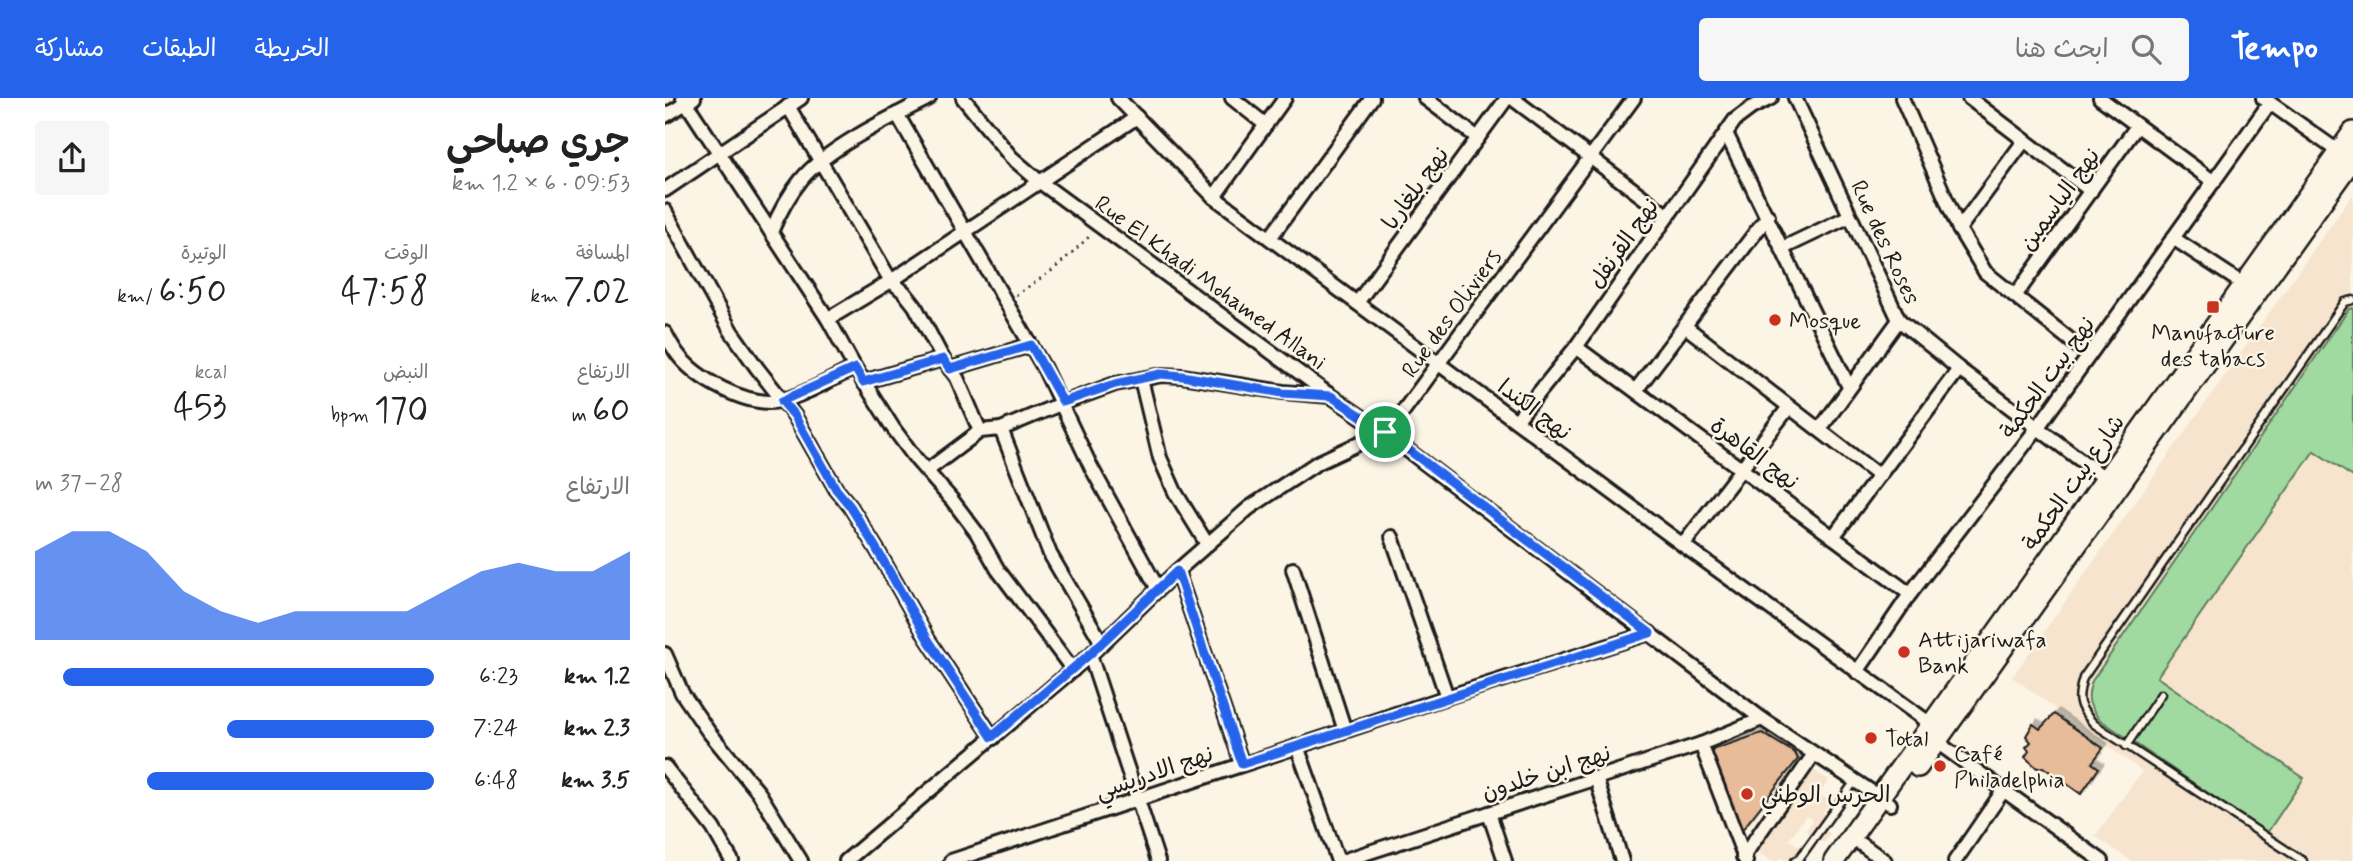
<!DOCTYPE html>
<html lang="ar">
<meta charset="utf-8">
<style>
:root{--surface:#fff;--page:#f6f6f6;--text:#222;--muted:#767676;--accent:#2563eb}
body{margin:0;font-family:Mynerve,"Playpen Sans Arabic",sans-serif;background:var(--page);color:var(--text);direction:rtl;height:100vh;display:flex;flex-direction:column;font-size:26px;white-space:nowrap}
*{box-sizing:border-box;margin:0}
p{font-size:23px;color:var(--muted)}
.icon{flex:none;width:38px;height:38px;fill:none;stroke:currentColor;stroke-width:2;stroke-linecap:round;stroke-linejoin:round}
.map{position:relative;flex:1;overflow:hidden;direction:ltr}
.side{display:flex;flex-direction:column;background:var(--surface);width:665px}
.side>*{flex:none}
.pin{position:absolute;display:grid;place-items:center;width:60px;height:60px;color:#fff;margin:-30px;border:4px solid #fff;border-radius:50%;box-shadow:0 2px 7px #0007}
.round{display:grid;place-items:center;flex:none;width:74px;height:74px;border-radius:7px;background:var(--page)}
.summary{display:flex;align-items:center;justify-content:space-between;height:119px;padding:0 35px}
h1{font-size:38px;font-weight:600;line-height:52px}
.stats{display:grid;grid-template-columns:repeat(3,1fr);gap:10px;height:119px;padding:7px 35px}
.stats div{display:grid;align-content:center}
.stats b{font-size:35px;font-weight:600}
.stats small{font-size:19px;font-weight:400}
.stats p{font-size:19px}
.chart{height:196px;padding:14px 35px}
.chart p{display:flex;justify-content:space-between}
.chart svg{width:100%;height:126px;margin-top:7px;fill:var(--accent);opacity:.7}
ul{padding:0 35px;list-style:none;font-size:23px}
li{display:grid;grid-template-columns:112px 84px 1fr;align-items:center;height:52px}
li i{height:18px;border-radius:9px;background:var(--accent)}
header{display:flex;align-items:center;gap:42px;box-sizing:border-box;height:98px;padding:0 35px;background:var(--accent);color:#fff}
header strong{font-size:33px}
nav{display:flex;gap:38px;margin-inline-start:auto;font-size:24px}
.search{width:490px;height:63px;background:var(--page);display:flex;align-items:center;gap:18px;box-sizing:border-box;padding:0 24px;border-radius:7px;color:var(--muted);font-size:26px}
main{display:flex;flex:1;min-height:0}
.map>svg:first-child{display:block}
</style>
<header>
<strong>Tempo</strong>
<div class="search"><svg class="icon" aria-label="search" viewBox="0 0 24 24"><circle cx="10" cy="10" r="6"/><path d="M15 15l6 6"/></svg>ابحث هنا</div>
<nav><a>الخريطة</a><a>الطبقات</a><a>مشاركة</a></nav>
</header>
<main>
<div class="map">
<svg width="1688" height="763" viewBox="0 0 1688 763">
<defs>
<filter id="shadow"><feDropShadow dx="4.5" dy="-4.5" stdDeviation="0" flood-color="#0004"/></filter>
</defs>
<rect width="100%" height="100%" fill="#fcf5e5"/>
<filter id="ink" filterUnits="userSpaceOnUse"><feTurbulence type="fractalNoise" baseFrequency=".0143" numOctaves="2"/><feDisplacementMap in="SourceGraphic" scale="14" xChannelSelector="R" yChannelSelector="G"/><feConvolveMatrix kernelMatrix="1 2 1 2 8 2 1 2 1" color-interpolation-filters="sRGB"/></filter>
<g filter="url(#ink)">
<g fill="#f6e4ce">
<polygon points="1688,96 1688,763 1466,763 1430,738 1477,673 1347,579"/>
<polygon points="1148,672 1164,682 1155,696 1166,704 1157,715 1167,722 1161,732 1165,736 1159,745 1141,733 1148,722 1141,717 1124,742 1138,750 1128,763 1121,763 1115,759 1113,763 1106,763 1090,752 1143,674"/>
</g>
<path fill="#a0daa0" stroke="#5e7b5e" stroke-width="2" d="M 1688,210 L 1688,379 L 1649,353 L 1492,579 L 1639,680 L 1602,735 L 1434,621 C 1423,607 1421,600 1427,583 L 1684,211 Z"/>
<g fill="#e8bc98" stroke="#1c1c1c" stroke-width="2" filter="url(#shadow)">
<polygon points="1389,616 1438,650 1427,665 1434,670 1416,696 1378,669 1372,670 1360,659 1364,653 1361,649 1366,644 1361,638 1368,626 1375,631"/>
<polygon points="1097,635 1130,655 1133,661 1077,732 1072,731 1044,653"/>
</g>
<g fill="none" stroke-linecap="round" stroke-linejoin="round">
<g stroke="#1c1c1c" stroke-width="11">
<g id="service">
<polyline points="1461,648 1496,596"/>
<polyline points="1130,763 1134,761 1190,683"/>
<path d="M 1638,763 L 1429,626 C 1413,608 1411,603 1418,580 L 1680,204 L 1688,202"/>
</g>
</g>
<g stroke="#1c1c1c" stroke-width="18">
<g id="minor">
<polyline points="18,0 163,221 190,270 228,330 251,361 287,402 312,435 333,472 408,572"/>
<polyline points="298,0 346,59 375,84 666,298 720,335 1097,621 1225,706"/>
<polyline points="453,0 549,99 1018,447 1260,622 1280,650 1437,763"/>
<polyline points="567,0 601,27"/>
<polyline points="760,0 813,40"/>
<polyline points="847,0 1003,118"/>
<polyline points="1130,0 1234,222 1294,271 1441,381"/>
<polyline points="1237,0 1294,131 1320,174 1424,257"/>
<polyline points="1304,0 1426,93"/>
<polyline points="1435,0 1549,84"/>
<polyline points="1598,0 1674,54"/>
<polyline points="123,8 226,183 239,194 250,208 278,261 292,280 315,333"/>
<polyline points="232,16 379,270 426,369 493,491"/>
<polyline points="0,18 29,0"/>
<polyline points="1061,35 1184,289"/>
<polyline points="0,92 136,0"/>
<polyline points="549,99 620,0"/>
<polyline points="0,113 66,233 92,270 129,317 171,391 185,408 211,450 262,540 328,640"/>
<polyline points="1294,131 1359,43"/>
<path d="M 106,134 C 114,115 123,98 136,82 C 160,51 228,18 264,0"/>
<polyline points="605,140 707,0"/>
<polyline points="1508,140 1578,186"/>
<polyline points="1118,150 1185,118"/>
<polyline points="1350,198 1472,28"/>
<polyline points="692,205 842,0"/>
<polyline points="163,221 226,183 472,19"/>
<polyline points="1021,229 1214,378"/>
<path d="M 0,235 C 3,241 7,248 11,254 C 30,281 82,309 115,303 C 138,298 168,280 190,270"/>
<polyline points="911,249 1245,496"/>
<polyline points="285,271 366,247"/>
<polyline points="476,281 495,360 510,394 542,446"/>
<polyline points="198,284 278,261"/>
<polyline points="971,292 1103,118"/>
<polyline points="851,323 911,249 1070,22 1086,10 1106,0"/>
<polyline points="336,331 385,456 437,545"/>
<polyline points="1155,331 1234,222"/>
<polyline points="263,372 315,333 336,331 398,305 450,286 497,277 517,278 618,294 665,298"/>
<polyline points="727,439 782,599"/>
<polyline points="1168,439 1294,271"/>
<polyline points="1018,447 1124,309"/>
<polyline points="628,471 680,633"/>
<polyline points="512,473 577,666"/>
<polyline points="0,556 17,595 43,633 94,695 136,763"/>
<polyline points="425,557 493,763"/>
<polyline points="1192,574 1245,496 1373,329 1604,6"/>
<polyline points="1036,646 1081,763"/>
<polyline points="632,648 673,763"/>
<polyline points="0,669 48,730 67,763"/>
<polyline points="931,680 957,763"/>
<polyline points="824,715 840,763"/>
<polyline points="1196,746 1220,763"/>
<polyline points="1078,759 1149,656"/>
<polyline points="181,763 425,557 512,473 584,410 652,365 725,331 969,0"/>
<polyline points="286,763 782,599 985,535"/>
<polyline points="677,763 1036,646 1097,621"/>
<polyline points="1290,763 1338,693"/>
</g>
</g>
<g stroke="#1c1c1c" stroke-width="24">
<g id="primary">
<polyline points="1253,669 1688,60"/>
<polyline points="1169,763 1688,34"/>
</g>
</g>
<polyline stroke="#1c1c1c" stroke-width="2.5" stroke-dasharray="2 5" stroke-linecap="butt" points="351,197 388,172 425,138"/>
<use href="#service" stroke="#fcf5e5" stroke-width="6"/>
<use href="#minor" stroke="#fcf5e5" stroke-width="12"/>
<use href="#primary" stroke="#fcf5e5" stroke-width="19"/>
</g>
</g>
<g fill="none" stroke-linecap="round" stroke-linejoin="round" filter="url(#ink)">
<g stroke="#fff" stroke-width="14">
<polygon id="route" points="366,247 398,304 450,286 496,276 517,278 618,295 666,298 720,334 985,535 577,666 512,473 425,556 327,639 262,540 211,450 185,408 171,391 129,317 117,303 190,270 198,284 278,261 285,271"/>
</g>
<use href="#route" stroke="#2563eb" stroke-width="9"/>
</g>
<g fill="#c8321e" stroke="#fcf5e5" stroke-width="2.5">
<rect x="1541" y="202" width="14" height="14" rx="3.5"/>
<circle cx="1110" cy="222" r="7"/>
<circle cx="1239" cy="554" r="7"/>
<circle cx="1206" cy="640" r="7"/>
<circle cx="1275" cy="668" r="7"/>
<circle cx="1082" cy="696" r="7"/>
</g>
<g text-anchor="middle" stroke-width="5" stroke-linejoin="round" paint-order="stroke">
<g font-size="23" fill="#1c1c1c" stroke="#fcf5e5">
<text transform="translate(750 90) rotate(-54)" y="8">نهج بلغاريا</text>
<text transform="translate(1394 101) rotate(-54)" y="8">نهج الياسمين</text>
<text transform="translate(1221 144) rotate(65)" y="8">Rue des Roses</text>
<text transform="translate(958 145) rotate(-55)" y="8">نهج القرنفل</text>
<text transform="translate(546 184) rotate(36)" y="8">Rue El Khadi Mohamed Allani</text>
<text transform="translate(786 215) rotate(-54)" y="8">Rue des Oliviers</text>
<text transform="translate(1382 279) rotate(-54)" y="8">نهج بيت الحكمة</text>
<text transform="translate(870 311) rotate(37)" y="8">نهج الكندا</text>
<text transform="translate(1090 355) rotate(37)" y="8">نهج القاهرة</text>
<text transform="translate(1408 384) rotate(-55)" y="8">شارع بيت الحكمة</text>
<text transform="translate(489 674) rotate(-19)" y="8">نهج الادريسي</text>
<text transform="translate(881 674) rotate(-18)" y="8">نهج ابن خلدون</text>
</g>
<g font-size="23" fill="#1c1c1c" stroke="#fcf5e5" text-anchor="start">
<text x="1124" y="230">Mosque</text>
<text x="1548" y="242" text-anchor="middle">Manufacture<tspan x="1548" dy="26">des tabacs</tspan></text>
<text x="1253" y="549">Attijariwafa<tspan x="1253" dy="26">Bank</tspan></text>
<text x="1220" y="648">Total</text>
<text x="1289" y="663">Café<tspan x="1289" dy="26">Philadelphia</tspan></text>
<text x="1096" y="704">الحرس الوطني</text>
</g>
</g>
</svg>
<div class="pin" style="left:720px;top:334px;background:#1e9e55"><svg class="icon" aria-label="arrive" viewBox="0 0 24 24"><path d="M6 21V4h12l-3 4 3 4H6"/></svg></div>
</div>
<section class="side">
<div class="summary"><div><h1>جري صباحي</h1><p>09:53 · 6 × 1.2 km</p></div><a class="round"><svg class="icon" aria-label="share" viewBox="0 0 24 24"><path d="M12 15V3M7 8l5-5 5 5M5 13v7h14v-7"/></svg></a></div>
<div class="stats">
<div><p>المسافة</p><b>7.02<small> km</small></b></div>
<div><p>الوقت</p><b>47:58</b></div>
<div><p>الوتيرة</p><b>6:50<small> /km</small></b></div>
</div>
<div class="stats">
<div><p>الارتفاع</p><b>60<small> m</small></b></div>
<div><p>النبض</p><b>170<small> bpm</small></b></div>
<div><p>kcal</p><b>453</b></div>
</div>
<div class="chart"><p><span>الارتفاع</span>28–37 m</p>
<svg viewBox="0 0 160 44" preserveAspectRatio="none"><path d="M0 44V13L10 6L20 6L30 13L40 27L50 34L60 38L70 34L80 34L90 34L100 34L110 27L120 20L130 17L140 20L150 20L160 13V44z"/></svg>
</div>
<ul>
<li><b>1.2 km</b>6:23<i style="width:93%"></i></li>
<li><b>2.3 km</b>7:24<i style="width:52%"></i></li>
<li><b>3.5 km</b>6:48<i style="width:72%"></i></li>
</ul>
</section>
</main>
